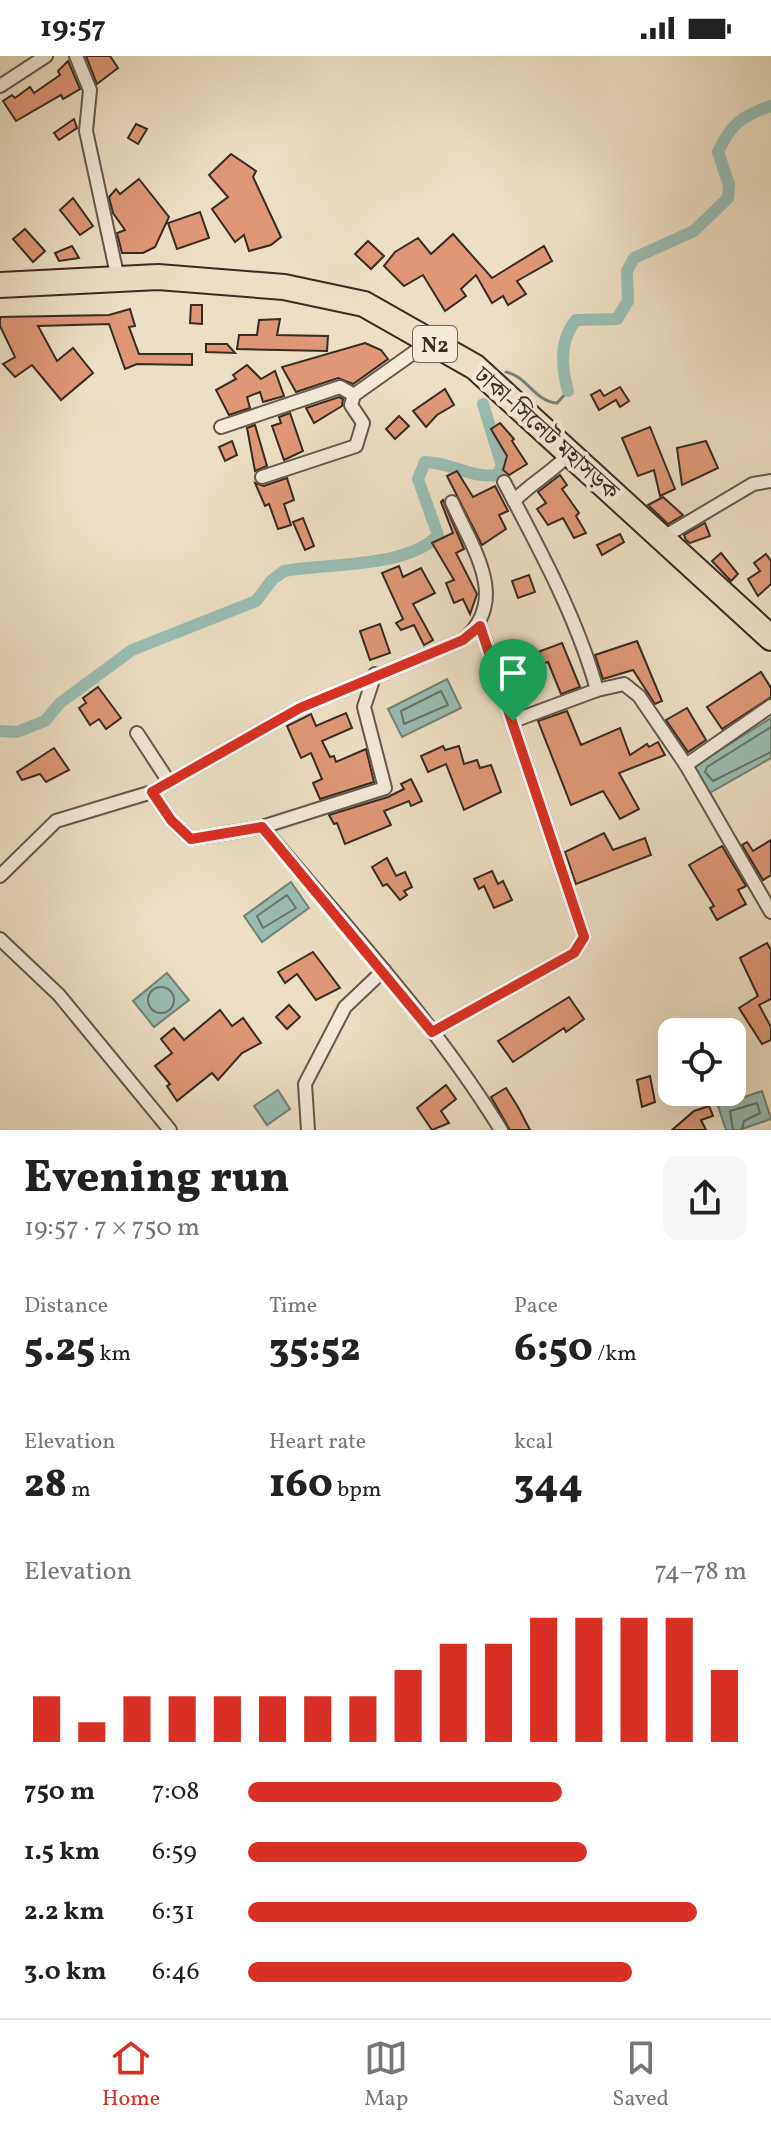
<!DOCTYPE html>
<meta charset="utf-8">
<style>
:root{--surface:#fff;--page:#f6f6f6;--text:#222;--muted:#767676;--line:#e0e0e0;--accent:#d93025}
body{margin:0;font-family:Vollkorn,"Noto Serif Bengali",serif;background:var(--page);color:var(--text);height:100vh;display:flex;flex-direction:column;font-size:30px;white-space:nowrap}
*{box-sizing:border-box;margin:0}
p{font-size:26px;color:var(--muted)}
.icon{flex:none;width:44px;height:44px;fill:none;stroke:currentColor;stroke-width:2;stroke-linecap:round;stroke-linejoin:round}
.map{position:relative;height:1074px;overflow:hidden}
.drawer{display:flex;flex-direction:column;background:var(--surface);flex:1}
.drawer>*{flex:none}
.buttons{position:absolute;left:658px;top:962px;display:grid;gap:16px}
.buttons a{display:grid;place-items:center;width:88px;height:88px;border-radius:16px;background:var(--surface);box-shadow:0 8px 32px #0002;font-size:40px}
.pin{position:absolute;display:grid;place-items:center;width:68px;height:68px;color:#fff;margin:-82px -34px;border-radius:50% 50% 50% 0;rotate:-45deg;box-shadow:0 0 8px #0007}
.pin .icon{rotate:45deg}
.round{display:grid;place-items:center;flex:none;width:84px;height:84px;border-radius:16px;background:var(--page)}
.overview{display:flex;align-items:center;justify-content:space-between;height:136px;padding:0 24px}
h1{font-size:44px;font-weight:800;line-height:60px}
.stats{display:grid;grid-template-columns:repeat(3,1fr);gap:12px;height:136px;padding:8px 24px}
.stats div{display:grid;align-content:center}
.stats b{font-size:40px;font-weight:800}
.stats small{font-size:22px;font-weight:400}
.stats p{font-size:22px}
.chart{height:224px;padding:16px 24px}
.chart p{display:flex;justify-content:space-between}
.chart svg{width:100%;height:144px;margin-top:8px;stroke:var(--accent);stroke-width:6}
ul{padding:0 24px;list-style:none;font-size:26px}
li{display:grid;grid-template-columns:128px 96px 1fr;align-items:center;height:60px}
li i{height:20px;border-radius:10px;background:var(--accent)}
.status{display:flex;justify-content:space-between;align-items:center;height:56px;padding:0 40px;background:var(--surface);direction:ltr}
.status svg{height:22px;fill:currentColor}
.menu{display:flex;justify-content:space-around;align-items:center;height:112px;border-top:2px solid var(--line);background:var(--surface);font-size:22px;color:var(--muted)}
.menu a{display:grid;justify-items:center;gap:4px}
.menu .selected{color:var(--accent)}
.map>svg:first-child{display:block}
</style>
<div class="status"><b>19:57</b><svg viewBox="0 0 49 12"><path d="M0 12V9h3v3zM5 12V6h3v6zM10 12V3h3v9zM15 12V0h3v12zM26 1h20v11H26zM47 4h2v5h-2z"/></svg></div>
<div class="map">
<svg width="771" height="1074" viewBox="0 0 771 1074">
<rect width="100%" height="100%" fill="#eddfc3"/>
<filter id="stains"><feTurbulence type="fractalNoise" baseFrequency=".0025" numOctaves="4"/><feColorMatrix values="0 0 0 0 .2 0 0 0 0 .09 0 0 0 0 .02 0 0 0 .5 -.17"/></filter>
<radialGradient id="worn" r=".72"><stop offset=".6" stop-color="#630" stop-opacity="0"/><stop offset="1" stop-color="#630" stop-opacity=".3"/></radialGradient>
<g fill="#99bdb3" stroke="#728379" stroke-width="2">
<polygon points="447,623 461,652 402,681 388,653"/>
<polygon points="771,662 771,702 708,738 693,711"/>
<polygon points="291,826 309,852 262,886 244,860"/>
<polygon points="167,917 189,944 154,971 133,945"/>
<polygon points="278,1034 290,1053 267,1069 254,1050"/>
<polygon points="762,1035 771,1063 739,1074 726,1074 718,1050"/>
</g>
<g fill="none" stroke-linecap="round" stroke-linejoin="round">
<g stroke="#68746a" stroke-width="2">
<polygon points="441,635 448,649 404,668 401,655"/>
<polyline points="771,671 707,711 705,716 713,725 771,696"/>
<polygon points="287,839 296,852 263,872 257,860"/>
<circle cx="161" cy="944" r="13"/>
<polyline points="733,1074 730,1055 757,1047 760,1057 744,1065 742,1074"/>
</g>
<path stroke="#728379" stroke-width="3" d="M 506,316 C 527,320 534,345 557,347 L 568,335"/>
<g stroke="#99bdb3" stroke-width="12">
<path d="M 568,335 C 561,310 559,284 576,264 L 617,263 L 628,245 L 627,215 L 634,202 L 694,175 L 728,142 L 729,129 L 718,96 C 730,69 743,59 771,50"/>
<path d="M 0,675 L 17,676 L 45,665 L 60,647 L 132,594 L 256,545 L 272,524 L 284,515 C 326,507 409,512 438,479 L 418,423 L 425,406 C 450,406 473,423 497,419 L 502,410 L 483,348"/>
</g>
</g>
<g fill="#df9778" stroke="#382b22" stroke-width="2">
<polygon points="86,0 110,0 118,12 97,28"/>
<polygon points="68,5 80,33 63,43 61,39 16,65 3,45 12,39 15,42 30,31 34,37 60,19 58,15"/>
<polygon points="74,63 77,72 59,84 54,77"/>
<polygon points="136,68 147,73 138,88 128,82"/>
<polygon points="231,98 256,115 253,121 281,181 271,189 249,195 244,179 235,186 212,153 228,141 209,119"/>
<polygon points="139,123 169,161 155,191 143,197 122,197 117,177 125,174 113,157 109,141 116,133 120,138"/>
<polygon points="73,142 93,170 80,179 60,154"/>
<polygon points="200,156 209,182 177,193 168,167"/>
<polygon points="25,173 45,195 33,206 13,183"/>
<polygon points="453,178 492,222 544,190 552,205 517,225 526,238 508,249 503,240 492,247 476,219 461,233 466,240 445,255 423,219 404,230 384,210 395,196 418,182 431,198"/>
<polygon points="368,185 384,200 371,213 355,198"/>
<polygon points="72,190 79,202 59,205 55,197"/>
<polygon points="191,249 202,249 202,268 190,267"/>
<polygon points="130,253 135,270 129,271 139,298 192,298 192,309 137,308 125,313 109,268 38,270 57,305 73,292 93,317 61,344 32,309 15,321 3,308 15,301 0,270 0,261 109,259"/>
<polygon points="280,263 277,279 328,280 327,295 237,293 239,279 257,279 259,264"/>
<polygon points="365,287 381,294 388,303 353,328 338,322 296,336 282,311"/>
<polygon points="206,288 227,288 235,297 206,296"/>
<polygon points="247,309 261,323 275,315 284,340 263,346 260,336 247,341 250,352 229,359 216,334 236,323 233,319"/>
<polygon points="620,331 629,345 620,351 616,344 599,354 591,339 600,334 604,340"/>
<polygon points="445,333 454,349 437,359 426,371 413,355"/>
<polygon points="339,341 343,343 342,350 314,367 306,352"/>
<polygon points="290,357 303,395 284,404 272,370 281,367 279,361"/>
<polygon points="399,360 409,370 395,383 386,373"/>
<polygon points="500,367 514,383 512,385 527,408 509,419 503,414 507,400 491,373"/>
<polygon points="255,369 267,410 255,415 247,372"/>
<polygon points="650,371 675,433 660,440 654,414 638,420 622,382"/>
<polygon points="232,385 237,399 225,405 219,391"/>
<polygon points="706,385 718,412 682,429 677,392"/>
<polygon points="457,415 473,441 495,430 508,455 499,459 506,473 482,489 447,420"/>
<polygon points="560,419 567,429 562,433 579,457 576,460 586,477 574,482 563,462 548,469 537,453 546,447 538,436"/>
<polygon points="287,422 294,444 284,448 291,469 278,473 269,448 265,450 255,427 264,430"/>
<polygon points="663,441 683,459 668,468 648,449"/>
<polygon points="443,444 464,493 456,497 477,538 470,558 463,543 454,547 446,527 454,524 432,487 453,477 441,446"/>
<polygon points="303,462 314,490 305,494 293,466"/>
<polygon points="705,467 710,480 690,487 686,484 684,479"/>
<polygon points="620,478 624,486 602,499 597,489"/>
<polygon points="721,497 738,518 731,525 712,505"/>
<polygon points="766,498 771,505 771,528 758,540 748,523 760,515 754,507"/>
<polygon points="399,510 403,521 421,512 435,537 413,548 433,584 424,589 414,569 401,574 396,567 403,563 382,517"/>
<polygon points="529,519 535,536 518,542 512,525"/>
<polygon points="380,568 390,597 370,604 360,575"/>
<polygon points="637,585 662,645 655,648 633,614 603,623 595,599"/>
<polygon points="562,587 580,631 561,638 548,606 539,609 535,597"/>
<polygon points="761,616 771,632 771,641 722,673 707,651"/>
<polygon points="98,631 121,662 106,673 99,663 90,669 79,652 86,647 83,642"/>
<polygon points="687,652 706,684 688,696 666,664"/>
<polygon points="567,655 581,689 620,672 630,699 647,688 649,691 658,686 665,699 619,717 639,753 620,763 603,735 571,749 538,665"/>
<polygon points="346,657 352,672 322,685 330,701 334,700 336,706 366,693 374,726 320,743 313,727 322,723 311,697 301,702 287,670 311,658 316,670"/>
<polygon points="443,690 445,694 459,690 464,708 477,704 480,712 491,709 501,736 464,754 446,708 428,716 421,700"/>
<polygon points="54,692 69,714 46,726 40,718 22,724 17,716"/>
<polygon points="411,723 422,745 411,750 409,745 384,755 391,769 345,788 337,767 334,768 329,759 388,741 404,733 401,728"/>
<polygon points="604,777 613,794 645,782 651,799 576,828 565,796"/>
<polygon points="771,784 771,819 763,824 742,789 747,786 753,795"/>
<polygon points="722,790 746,830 738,834 746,848 717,864 710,852 714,850 689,809"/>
<polygon points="387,802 396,820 405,816 412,831 404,835 407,839 400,844 387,828 383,830 372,811"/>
<polygon points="492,815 498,828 503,825 512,844 494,852 484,830 479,833 474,823"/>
<polygon points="767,887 771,894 771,943 759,949 771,971 771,984 762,988 739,952 758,940 740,902"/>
<polygon points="313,896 340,932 316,944 297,918 285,927 278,916"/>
<polygon points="569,941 584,963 566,976 564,972 513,1006 498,985"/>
<polygon points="289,949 300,961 287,973 276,961"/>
<polygon points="220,954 232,970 243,962 261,987 242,997 218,1024 212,1017 177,1045 167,1030 170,1028 155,1010 172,997 161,983 174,972 184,984"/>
<polygon points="650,1020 655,1046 642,1051 637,1024"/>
<polygon points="446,1029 456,1043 441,1055 449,1067 432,1074 417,1052"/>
<polygon points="506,1032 518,1051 530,1074 510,1074 491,1041"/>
<polygon points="709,1050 713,1060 701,1064 706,1074 672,1074 694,1055"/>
</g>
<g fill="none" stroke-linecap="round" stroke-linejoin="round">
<g stroke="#65584a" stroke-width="16">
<g id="street">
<polyline points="76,0 90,34 86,75 118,223"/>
<polyline points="0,30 46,0"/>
<polyline points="221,371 340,331 354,339 430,285"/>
<polyline points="262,421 356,390 363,367 351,349 354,339"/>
<path d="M 504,426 C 539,492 577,562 597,634"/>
<path d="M 514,445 C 531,427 553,416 570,397"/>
<polyline points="662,482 753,428 771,425"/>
<polyline points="771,650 686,709 771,856"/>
<polyline points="513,665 597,634 624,628 639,640 686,709"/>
<polyline points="137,677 169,726"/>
<polyline points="152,736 171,764 191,783 262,771 385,732 364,651 375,618"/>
<path d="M 262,771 C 345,869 434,965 501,1074"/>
<path d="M 0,820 L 56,765 L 152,736 L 300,652 L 463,584 C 511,544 472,492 452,446"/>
<polyline points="0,883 59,939 170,1074"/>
<polyline points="432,976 574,897 584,881 480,570"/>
<polyline points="308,1074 305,1028 345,951 384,914"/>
</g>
</g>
<g stroke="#382b22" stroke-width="28">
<polyline id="highway" points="0,229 158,221 284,231 364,248 475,311 771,582"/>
</g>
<use href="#street" stroke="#f3ead8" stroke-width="12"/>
<use href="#highway" stroke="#eddfc3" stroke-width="24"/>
</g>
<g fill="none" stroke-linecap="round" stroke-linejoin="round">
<g stroke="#fff" stroke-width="16">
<polygon id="route" points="480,570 584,881 574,897 432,976 262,771 191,783 171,764 152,736 300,652 463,584"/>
</g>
<use href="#route" stroke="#d93025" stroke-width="10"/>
</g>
<g text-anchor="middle" stroke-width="8" stroke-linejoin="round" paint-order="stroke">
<rect fill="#f3ead8" stroke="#706459" stroke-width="2" x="413" y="270" width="44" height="36" rx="6"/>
<g font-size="22" font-weight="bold" fill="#382b22">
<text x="435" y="296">N2</text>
</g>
<g font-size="24" fill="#382b22" stroke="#f3ead8">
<text transform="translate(547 377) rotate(42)" y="8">ঢাকা-সিলেট মহাসড়ক</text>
</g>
</g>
<rect width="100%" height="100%" filter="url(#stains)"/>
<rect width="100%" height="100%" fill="url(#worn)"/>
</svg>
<div class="buttons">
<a><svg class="icon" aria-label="locate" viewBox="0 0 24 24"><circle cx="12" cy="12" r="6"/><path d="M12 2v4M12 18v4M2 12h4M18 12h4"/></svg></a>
</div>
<div class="pin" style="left:513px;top:665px;background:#1e9e55"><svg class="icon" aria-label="arrive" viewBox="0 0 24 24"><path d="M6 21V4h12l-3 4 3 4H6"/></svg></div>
</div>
<section class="drawer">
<div class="overview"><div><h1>Evening run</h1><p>19:57 · 7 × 750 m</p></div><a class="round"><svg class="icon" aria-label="share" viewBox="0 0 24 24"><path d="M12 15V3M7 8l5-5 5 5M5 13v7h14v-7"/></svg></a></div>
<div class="stats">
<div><p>Distance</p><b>5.25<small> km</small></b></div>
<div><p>Time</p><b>35:52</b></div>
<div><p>Pace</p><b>6:50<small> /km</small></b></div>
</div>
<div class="stats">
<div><p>Elevation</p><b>28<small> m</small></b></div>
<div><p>Heart rate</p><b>160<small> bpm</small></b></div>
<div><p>kcal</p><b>344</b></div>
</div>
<div class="chart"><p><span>Elevation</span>74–78 m</p>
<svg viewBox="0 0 160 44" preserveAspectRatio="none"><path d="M5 44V30M15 44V38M25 44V30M35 44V30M45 44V30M55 44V30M65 44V30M75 44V30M85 44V22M95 44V14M105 44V14M115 44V6M125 44V6M135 44V6M145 44V6M155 44V22"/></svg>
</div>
<ul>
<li><b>750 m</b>7:08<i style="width:63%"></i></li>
<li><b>1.5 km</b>6:59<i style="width:68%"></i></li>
<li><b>2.2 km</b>6:31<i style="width:90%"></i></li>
<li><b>3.0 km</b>6:46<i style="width:77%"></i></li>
</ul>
</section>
<nav class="menu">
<a class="selected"><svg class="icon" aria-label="home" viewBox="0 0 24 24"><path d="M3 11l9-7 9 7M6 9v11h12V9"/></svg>Home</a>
<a><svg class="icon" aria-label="map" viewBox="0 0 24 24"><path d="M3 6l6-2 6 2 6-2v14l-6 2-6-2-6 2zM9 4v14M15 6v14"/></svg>Map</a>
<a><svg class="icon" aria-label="saved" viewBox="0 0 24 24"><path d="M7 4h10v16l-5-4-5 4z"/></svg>Saved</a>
</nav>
